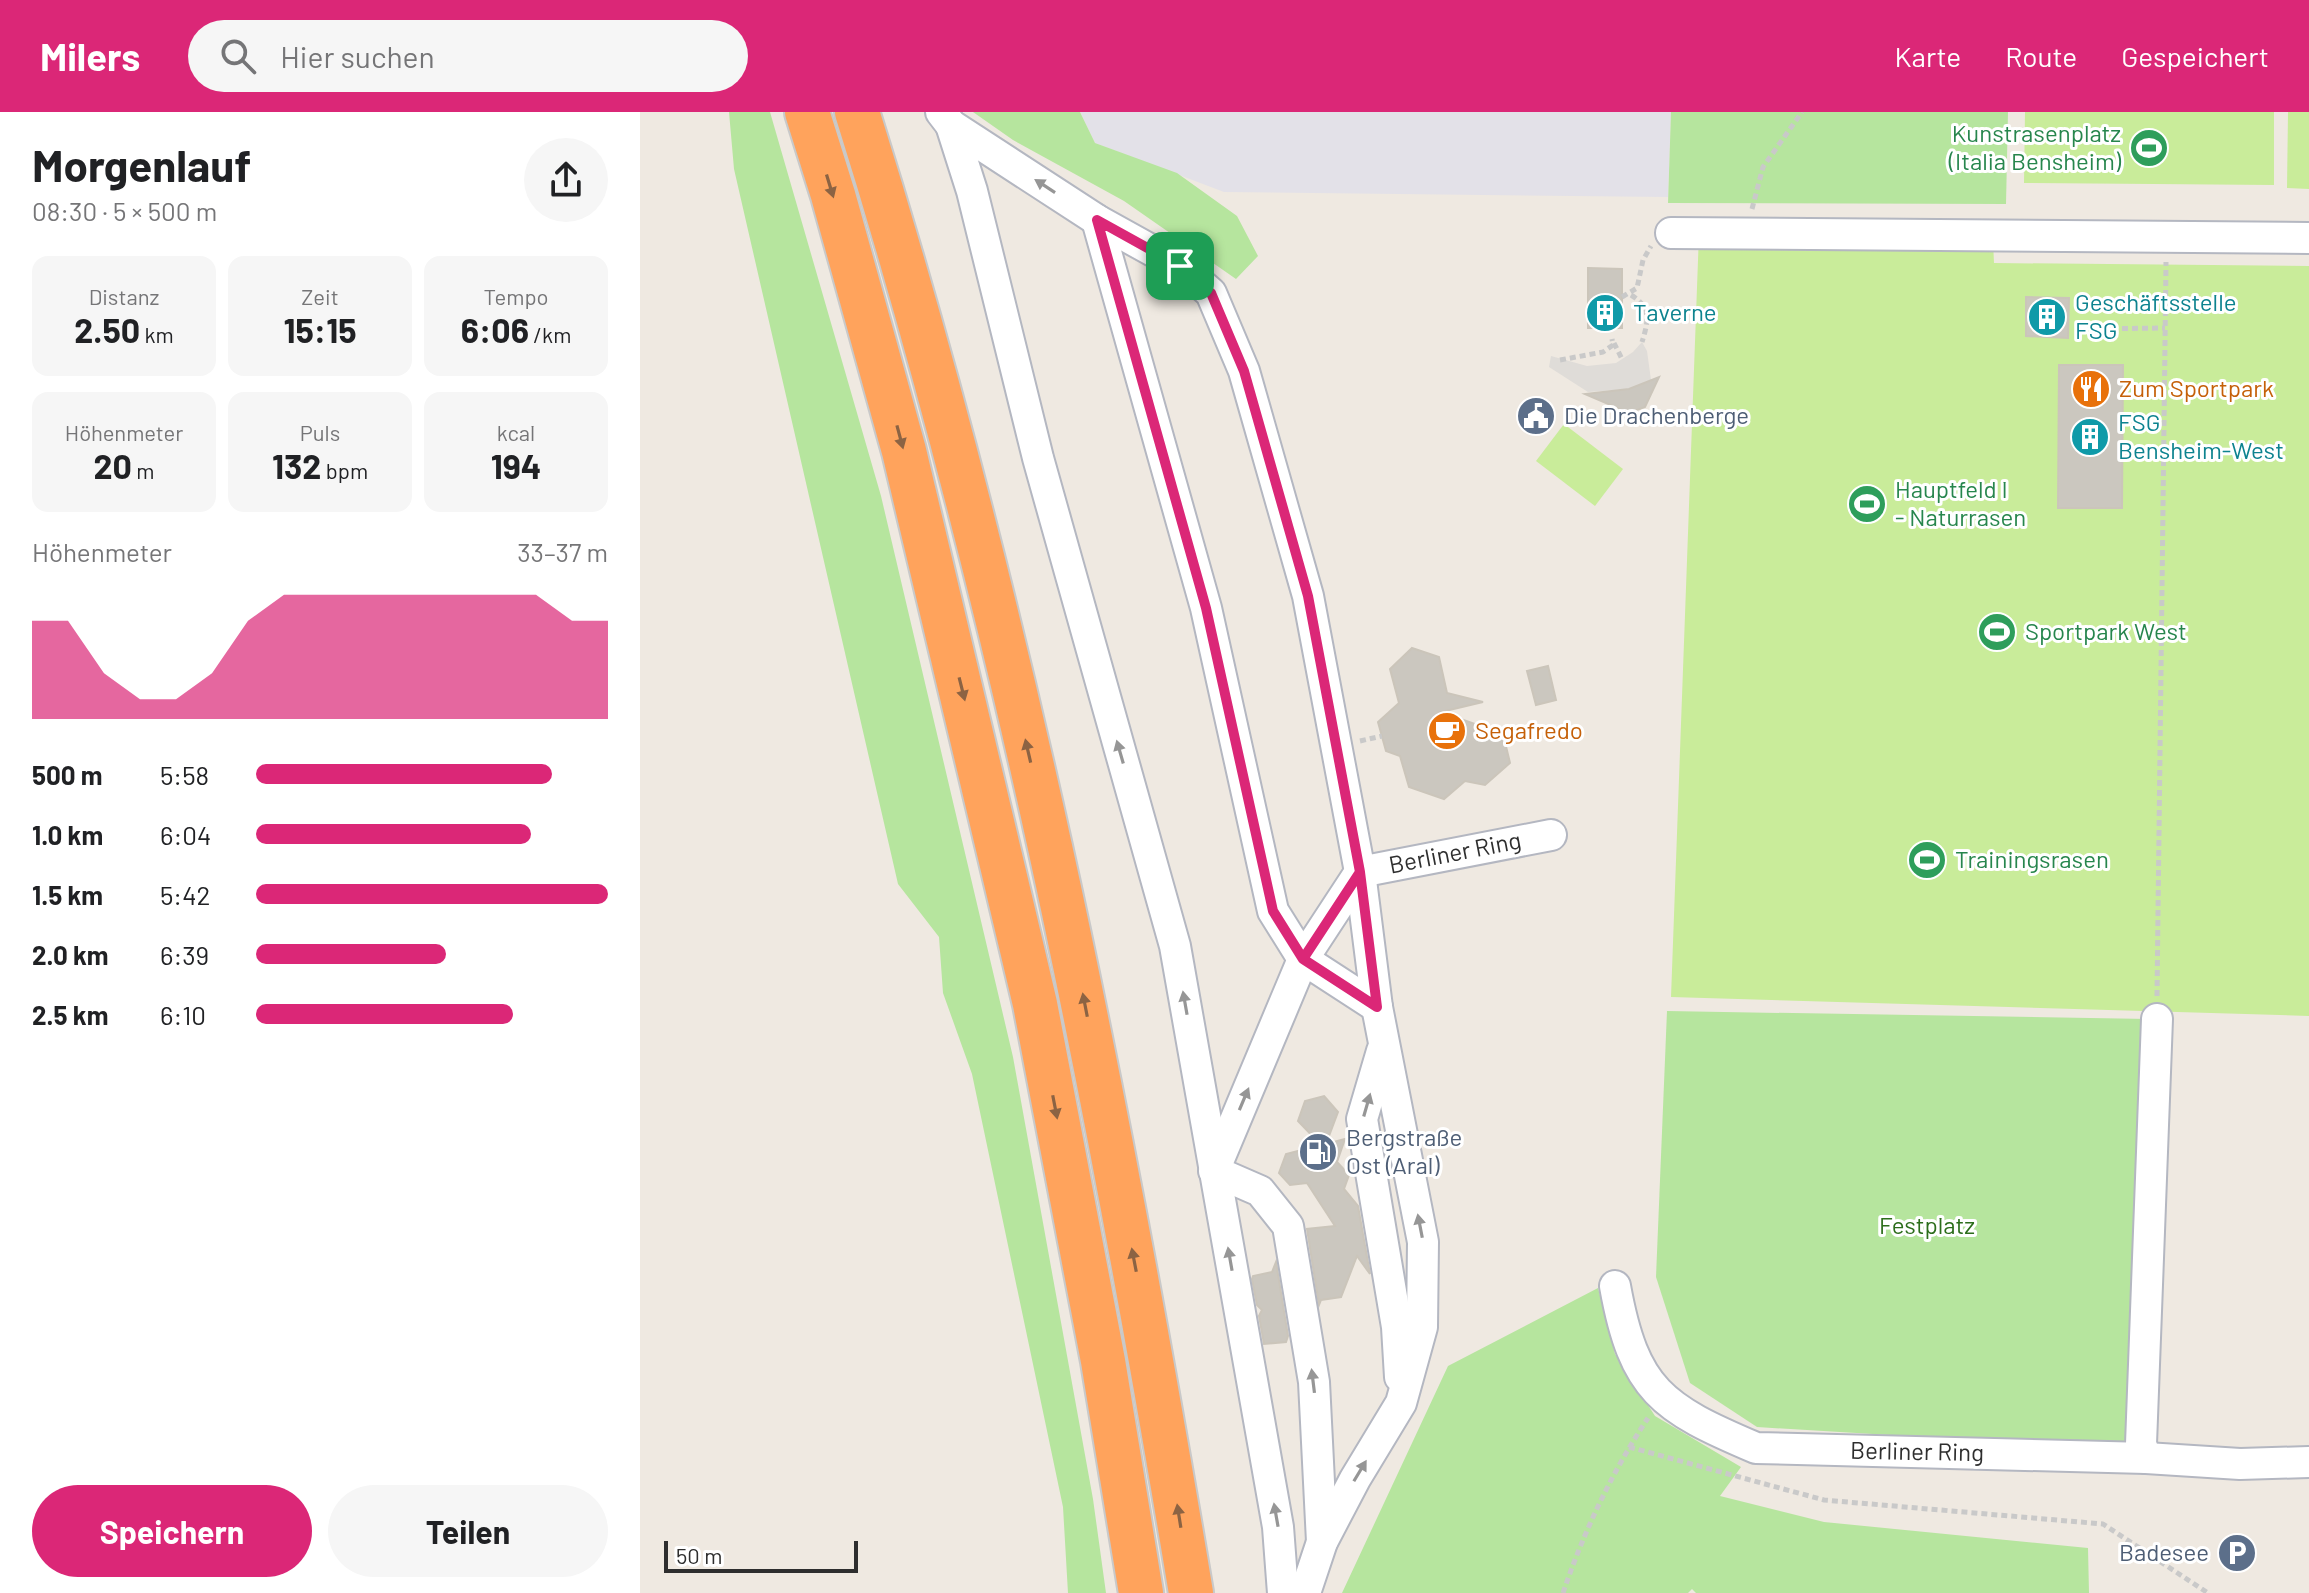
<!DOCTYPE html>
<html lang="de">
<meta charset="utf-8">
<style>
:root{--surface:#fff;--page:#f6f6f6;--text:#202124;--muted:#757577;--accent:#db2777}
body{margin:0;font-family:Barlow,sans-serif;background:var(--page);color:var(--text);height:100vh;display:flex;flex-direction:column;font-size:30px;white-space:nowrap}
*{box-sizing:border-box;margin:0}
p{font-size:26px;color:var(--muted)}
.icon{flex:none;width:44px;height:44px;fill:none;stroke:currentColor;stroke-width:2;stroke-linecap:round;stroke-linejoin:round}
.map{position:relative;flex:1;overflow:hidden}
.drawer{display:flex;flex-direction:column;background:var(--surface);width:640px}
.drawer>*{flex:none}
.scale{position:absolute;left:24px;bottom:20px;width:194px;box-sizing:border-box;padding-left:8px;border:4px solid #2e2e2e;border-top:0;font-size:22px;line-height:28px;white-space:nowrap;color:#2e2e2e;-webkit-text-stroke:6px #fff;paint-order:stroke}
.pin{position:absolute;display:grid;place-items:center;width:68px;height:68px;color:#fff;margin:-34px;border-radius:16px;box-shadow:0 4px 12px #0006}
.round{display:grid;place-items:center;flex:none;width:84px;height:84px;border-radius:42px;background:var(--page)}
.summary{display:flex;align-items:center;justify-content:space-between;height:136px;padding:0 32px}
h1{font-size:44px;font-weight:700;line-height:60px}
.metrics{display:grid;grid-template-columns:repeat(3,1fr);gap:12px;height:136px;padding:8px 32px}
.metrics div{display:grid;align-content:center;border-radius:16px;background:var(--page);text-align:center}
.metrics b{font-size:34px;font-weight:700}
.metrics small{font-size:22px;font-weight:400}
.metrics p{font-size:22px}
.chart{height:224px;padding:16px 32px}
.chart p{display:flex;justify-content:space-between}
.chart svg{width:100%;height:144px;margin-top:8px;fill:var(--accent);opacity:.7}
.button{display:flex;gap:16px;margin-top:auto;padding:16px 32px}
.button a{flex:1;height:92px;border-radius:48px;background:var(--accent);color:#fff;font-size:32px;font-weight:700;line-height:92px;text-align:center}
.button a+a{background:var(--page);color:var(--text)}
ul{padding:0 32px;list-style:none;font-size:26px}
li{display:grid;grid-template-columns:128px 96px 1fr;align-items:center;height:60px}
li i{height:20px;border-radius:10px;background:var(--accent)}
header{display:flex;align-items:center;gap:48px;box-sizing:border-box;height:112px;padding:0 40px;background:var(--accent);color:#fff}
header strong{font-size:38px}
nav{display:flex;gap:44px;margin-inline-start:auto;font-size:28px}
.search{width:560px;height:72px;background:var(--page);display:flex;align-items:center;gap:20px;box-sizing:border-box;padding:0 28px;border-radius:44px;color:var(--muted);font-size:30px}
main{display:flex;flex:1;min-height:0}
.map>svg:first-child{display:block}
</style>
<header>
<strong>Milers</strong>
<div class="search"><svg class="icon" aria-label="search" viewBox="0 0 24 24"><circle cx="10" cy="10" r="6"/><path d="M15 15l6 6"/></svg>Hier suchen</div>
<nav><a>Karte</a><a>Route</a><a>Gespeichert</a></nav>
</header>
<main>
<section class="drawer">
<div class="summary"><div><h1>Morgenlauf</h1><p>08:30 · 5 × 500 m</p></div><a class="round"><svg class="icon" aria-label="share" viewBox="0 0 24 24"><path d="M12 15V3M7 8l5-5 5 5M5 13v7h14v-7"/></svg></a></div>
<div class="metrics">
<div><p>Distanz</p><b>2.50<small> km</small></b></div>
<div><p>Zeit</p><b>15:15</b></div>
<div><p>Tempo</p><b>6:06<small> /km</small></b></div>
</div>
<div class="metrics">
<div><p>Höhenmeter</p><b>20<small> m</small></b></div>
<div><p>Puls</p><b>132<small> bpm</small></b></div>
<div><p>kcal</p><b>194</b></div>
</div>
<div class="chart"><p><span>Höhenmeter</span>33–37 m</p>
<svg viewBox="0 0 160 44" preserveAspectRatio="none"><path d="M0 44V14L10 14L20 30L30 38L40 38L50 30L60 14L70 6L80 6L90 6L100 6L110 6L120 6L130 6L140 6L150 14L160 14V44z"/></svg>
</div>
<ul>
<li><b>500 m</b>5:58<i style="width:84%"></i></li>
<li><b>1.0 km</b>6:04<i style="width:78%"></i></li>
<li><b>1.5 km</b>5:42<i style="width:100%"></i></li>
<li><b>2.0 km</b>6:39<i style="width:54%"></i></li>
<li><b>2.5 km</b>6:10<i style="width:73%"></i></li>
</ul>
<div class="button"><a>Speichern</a><a>Teilen</a></div>
</section>
<div class="map">
<svg width="1669" height="1481" viewBox="0 0 1669 1481">
<rect width="100%" height="100%" fill="#efe9e1"/>
<polygon fill="#e3e1e8" points="440,0 1031,0 1028,85 584,80 455,31"/>
<g fill="#b6e59e">
<polygon points="89,0 130,0 241,384 373,945 453,1387 466,1481 428,1481 423,1395 332,962 303,881 299,825 258,772 94,57"/>
<polygon points="333,0 440,0 455,31 537,61 597,104 618,144 596,167 484,89 373,28"/>
<polygon points="1031,0 1368,0 1366,92 1028,91"/>
<polygon points="1027,899 1509,907 1495,1338 1117,1315 1050,1271 1016,1165"/>
<polygon points="958,1176 975,1242 1015,1304 1101,1355 1080,1384 1184,1410 1448,1436 1449,1481 1056,1481 1052,1477 1048,1481 702,1481 808,1254"/>
</g>
<g fill="#c9ec9a">
<polygon points="1385,0 1634,0 1634,73 1384,71"/>
<polygon points="1648,0 1669,0 1669,77 1647,76"/>
<polygon points="1059,121 1353,129 1354,151 1669,154 1669,904 1031,885"/>
<polygon points="924,312 983,357 955,394 896,349"/>
</g>
<polygon fill="#dfdcd8" points="1002,230 1007,239 1011,268 989,277 948,280 909,255 911,244 947,254 976,251 993,240"/>
<g fill="#cbc7bf" stroke="#cbc5ba" stroke-width="2">
<polygon points="948,156 982,157 982,216 948,216"/>
<polygon points="1386,185 1429,186 1428,226 1386,224"/>
<polygon points="1419,253 1483,253 1482,396 1418,396"/>
<polygon points="1019,265 1005,295 989,301 945,282 989,277"/>
<polygon points="772,536 799,545 807,581 843,590 801,600 863,622 870,651 845,673 825,669 804,687 769,675 760,644 746,639 738,610 759,591 750,557"/>
<polygon points="908,554 916,588 896,593 887,559"/>
<polygon points="684,984 698,1000 686,1032 705,1027 697,1050 709,1063 704,1077 718,1094 730,1162 717,1144 701,1185 681,1188 679,1193 667,1117 695,1114 667,1071 650,1073 639,1061 646,1042 681,1033 658,1009 665,989"/>
<polygon points="636,1150 648,1224 646,1230 624,1232 619,1204 622,1198 617,1193 612,1167 613,1164 632,1160"/>
</g>
<g fill="none" stroke-linecap="round" stroke-linejoin="round">
<g stroke="#b4b7c1" stroke-width="34">
<g id="minor">
<polyline points="301,0 311,13 457,108 540,154 571,181 604,259 668,484 720,760 737,895 783,1130 782,1215 761,1291 715,1367 682,1430 665,1481"/>
<polyline points="311,13 332,79 398,346 535,834 638,1415 643,1481"/>
<polyline points="457,108 566,496 633,799 663,847 737,895"/>
<polyline points="1031,121 1669,126"/>
<polyline points="742,939 722,1007 757,1215 760,1265"/>
<path d="M 975,1174 C 994,1279 1022,1296 1116,1336 L 1506,1346 L 1600,1352 L 1669,1350"/>
<polyline points="1506,1346 1501,1332 1517,907"/>
<polyline points="682,1430 674,1270 648,1114 620,1079 574,1059 663,847 720,760 911,723"/>
</g>
</g>
<g stroke="#c9c9c9" stroke-width="48">
<g id="highway">
<polyline points="167,0 193,83 264,339 395,892 463,1249 501,1481"/>
<path d="M 217,0 C 369,483 468,982 551,1481"/>
</g>
</g>
<g stroke="#c9c9c9" stroke-width="5" stroke-dasharray="6 4" stroke-linecap="butt">
<polyline points="1112,97 1123,55 1162,0"/>
<path d="M 991,183 C 1011,195 1009,208 1002,230"/>
<polyline points="982,185 997,176 1003,148 1011,134"/>
<polyline points="1442,217 1525,216"/>
<polyline points="974,231 982,247"/>
<polyline points="920,248 963,240 973,233 972,227"/>
<polyline points="720,629 742,624"/>
<polyline points="1517,884 1526,150"/>
<polyline points="989,1335 1184,1388 1463,1412 1568,1481"/>
<path d="M 923,1481 C 944,1419 972,1360 1008,1306"/>
</g>
<use href="#minor" stroke="#fff" stroke-width="30"/>
<use href="#highway" stroke="#ffa35c" stroke-width="44"/>
</g>
<defs><path id="oneway-solid" d="M-6-.8H1V-3.2L6.5 0L1 3.2V.8H-6Z" transform="scale(2)"/></defs>
<g fill="#8c6343">
<use href="#oneway-solid" transform="translate(190 74) rotate(73)"/>
<use href="#oneway-solid" transform="translate(260 325) rotate(75)"/>
<use href="#oneway-solid" transform="translate(322 577) rotate(76)"/>
<use href="#oneway-solid" transform="translate(388 639) rotate(-103)"/>
<use href="#oneway-solid" transform="translate(445 893) rotate(-101)"/>
<use href="#oneway-solid" transform="translate(415 995) rotate(79)"/>
<use href="#oneway-solid" transform="translate(494 1148) rotate(-101)"/>
<use href="#oneway-solid" transform="translate(539 1404) rotate(-99)"/>
</g>
<g fill="#969696">
<use href="#oneway-solid" transform="translate(405 74) rotate(-147)"/>
<use href="#oneway-solid" transform="translate(480 640) rotate(-106)"/>
<use href="#oneway-solid" transform="translate(545 891) rotate(-100)"/>
<use href="#oneway-solid" transform="translate(604 987) rotate(-67)"/>
<use href="#oneway-solid" transform="translate(727 993) rotate(-74)"/>
<use href="#oneway-solid" transform="translate(780 1114) rotate(-101)"/>
<use href="#oneway-solid" transform="translate(590 1147) rotate(-100)"/>
<use href="#oneway-solid" transform="translate(673 1269) rotate(-97)"/>
<use href="#oneway-solid" transform="translate(720 1359) rotate(-59)"/>
<use href="#oneway-solid" transform="translate(636 1403) rotate(-100)"/>
</g>
<g fill="none" stroke-linecap="round" stroke-linejoin="round">
<g stroke="#fff" stroke-width="16">
<polyline id="route" points="540,154 571,181 604,259 668,484 720,760 663,847 737,895 720,760 663,847 633,799 566,496 457,108 540,154"/>
</g>
<use href="#route" stroke="#db2777" stroke-width="10"/>
</g>
<defs>
<g id="stadium-disc" transform="scale(2)"><circle r="9.5" fill="#2e9e5b" stroke="#fff"/><path d="M0-5a6.5 5 0 1 0 0 10a6.5 5 0 1 0 0-10ZM-3.5-1.8h7v3.6h-7Z" fill="#fff"/></g>
<g id="building-disc" transform="scale(2)"><circle r="9.5" fill="#0f9aa8" stroke="#fff"/><path d="M-4-6H4V6H1V3H-1V6H-4ZM-2.5-4.3h1.7v1.8h-1.7ZM.8-4.3h1.7v1.8H.8ZM-2.5-1h1.7V.8h-1.7ZM.8-1h1.7V.8H.8Z" fill="#fff"/></g>
<g id="restaurant-disc" transform="scale(2)"><circle r="9.5" fill="#e8710a" stroke="#fff"/><path d="M-5-6h1v4h1v-4h1v4h1v-4h1v5L-1.5 .5V6h-2V.5L-5-1ZM5-6V6H3V1.5H1.5Q1.5-4 5-6Z" fill="#fff"/></g>
<g id="civic-disc" transform="scale(2)"><circle r="9.5" fill="#5c6f8a" stroke="#fff"/><path d="M-.6-6.5H3V-4.5H.6V-3L4-1V1h2V6H-6V1h2V-1L-.6-3ZM-1.2 2.5V6h2.4V2.5Z" fill="#fff"/></g>
<g id="cafe-disc" transform="scale(2)"><circle r="9.5" fill="#e8710a" stroke="#fff"/><path d="M-5.5-4.5H6V0H3Q3 3.5 0 3.5H-2.5Q-5.5 3.5-5.5 0ZM3-3.2v2h1.7v-2ZM-6 4.5H4V6H-6Z" fill="#fff"/></g>
<g id="fuel-disc" transform="scale(2)"><circle r="9.5" fill="#5c6f8a" stroke="#fff"/><path d="M-5.5-6h7V0h2V4h1.3V-2.5L3-4.5l.8-.8L6-3V5H2.5V1h-1V6h-7ZM-4.2-4.7v3.2H.2V-4.7Z" fill="#fff"/></g>
<g id="parking-disc" transform="scale(2)"><circle r="9.5" fill="#5c6f8a" stroke="#fff"/><path d="M-3.5-5.5H1a3.5 3.5 0 0 1 0 7H-1V5.5H-3.5ZM-1-3.4V-.6H.8a1.4 1.4 0 0 0 0-2.8Z" fill="#fff"/></g>
</defs>
<g fill-rule="evenodd">
<use href="#stadium-disc" x="1509" y="36"/>
<use href="#building-disc" x="965" y="201"/>
<use href="#building-disc" x="1407" y="205"/>
<use href="#restaurant-disc" x="1451" y="277"/>
<use href="#civic-disc" x="896" y="304"/>
<use href="#building-disc" x="1450" y="325"/>
<use href="#stadium-disc" x="1227" y="392"/>
<use href="#stadium-disc" x="1357" y="520"/>
<use href="#cafe-disc" x="807" y="619"/>
<use href="#stadium-disc" x="1287" y="748"/>
<use href="#fuel-disc" x="678" y="1040"/>
<use href="#parking-disc" x="1597" y="1441"/>
</g>
<g text-anchor="middle" stroke-width="6" stroke-linejoin="round" paint-order="stroke">
<g font-size="24" fill="#27864d" stroke="#fff" text-anchor="start">
<text x="1481" y="30" text-anchor="end">Kunstrasenplatz<tspan x="1481" dy="28">(Italia Bensheim)</tspan></text>
<text x="1255" y="386">Hauptfeld I<tspan x="1255" dy="28">- Naturrasen</tspan></text>
<text x="1385" y="528">Sportpark West</text>
<text x="1315" y="756">Trainingsrasen</text>
</g>
<g font-size="24" fill="#0d838f" stroke="#fff" text-anchor="start">
<text x="1435" y="199">Geschäftsstelle<tspan x="1435" dy="28">FSG</tspan></text>
<text x="993" y="209">Taverne</text>
<text x="1478" y="319">FSG<tspan x="1478" dy="28">Bensheim-West</tspan></text>
</g>
<g font-size="24" fill="#c56008" stroke="#fff" text-anchor="start">
<text x="1479" y="285">Zum Sportpark</text>
<text x="835" y="627">Segafredo</text>
</g>
<g font-size="24" fill="#4e5e75" stroke="#fff" text-anchor="start">
<text x="924" y="312">Die Drachenberge</text>
<text x="706" y="1034">Bergstraße<tspan x="706" dy="28">Ost (Aral)</tspan></text>
<text x="1569" y="1449" text-anchor="end">Badesee</text>
</g>
<g font-size="24" fill="#2e2e2e" stroke="#fff">
<text transform="translate(815 741) rotate(-11)" y="8">Berliner Ring</text>
<text transform="translate(1277 1340) rotate(1)" y="8">Berliner Ring</text>
</g>
<g font-size="24" fill="#2c6e1b" stroke="#fff">
<text x="1287" y="1122">Festplatz</text>
</g>
</g>
</svg>
<div class="scale">50 m</div>
<div class="pin" style="left:540px;top:154px;background:#1e9e55"><svg class="icon" aria-label="arrive" viewBox="0 0 24 24"><path d="M6 21V4h12l-3 4 3 4H6"/></svg></div>
</div>
</main>
